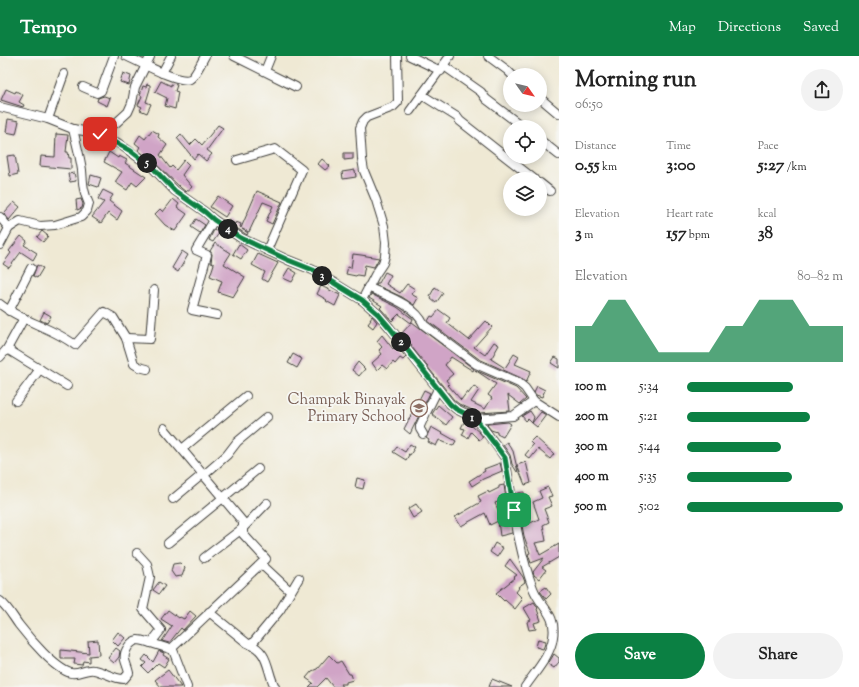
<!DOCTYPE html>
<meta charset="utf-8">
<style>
:root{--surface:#fff;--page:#f2f2f2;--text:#222;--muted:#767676;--accent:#0b8043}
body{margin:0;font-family:"Sorts Mill Goudy",serif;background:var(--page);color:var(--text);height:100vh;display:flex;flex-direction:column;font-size:15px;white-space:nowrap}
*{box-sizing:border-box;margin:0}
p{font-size:13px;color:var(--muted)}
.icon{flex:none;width:22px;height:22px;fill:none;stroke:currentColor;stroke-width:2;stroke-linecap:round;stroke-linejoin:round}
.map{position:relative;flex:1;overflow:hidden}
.panel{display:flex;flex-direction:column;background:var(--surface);width:300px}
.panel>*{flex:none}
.needle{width:26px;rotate:124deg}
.buttons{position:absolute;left:503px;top:12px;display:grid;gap:8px}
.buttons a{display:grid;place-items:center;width:44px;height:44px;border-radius:50%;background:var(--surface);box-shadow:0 2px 10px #0003;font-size:20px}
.pin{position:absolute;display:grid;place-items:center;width:34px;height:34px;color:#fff;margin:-17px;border-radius:8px;box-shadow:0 2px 6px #0006}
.km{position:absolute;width:20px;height:20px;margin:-10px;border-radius:50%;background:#222;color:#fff;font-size:11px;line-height:20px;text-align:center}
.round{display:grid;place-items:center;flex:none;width:42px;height:42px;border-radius:21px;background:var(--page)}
.head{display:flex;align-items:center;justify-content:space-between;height:68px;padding:0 16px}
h1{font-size:22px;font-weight:700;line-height:30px}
.stats{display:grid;grid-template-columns:repeat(3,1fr);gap:6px;height:68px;padding:4px 16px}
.stats div{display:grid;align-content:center}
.stats b{font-size:17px;font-weight:700}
.stats small{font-size:11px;font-weight:400}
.stats p{font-size:11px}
.chart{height:112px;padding:8px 16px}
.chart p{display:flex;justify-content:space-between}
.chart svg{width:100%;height:72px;margin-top:4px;fill:var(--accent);opacity:.7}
.button{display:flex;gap:8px;margin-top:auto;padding:8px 16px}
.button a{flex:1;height:46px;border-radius:24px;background:var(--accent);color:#fff;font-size:16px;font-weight:700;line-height:46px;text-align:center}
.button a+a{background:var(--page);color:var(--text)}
ul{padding:0 16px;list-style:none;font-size:13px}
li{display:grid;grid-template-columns:64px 48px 1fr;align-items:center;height:30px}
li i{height:10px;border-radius:5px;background:var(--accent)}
header{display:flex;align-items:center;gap:24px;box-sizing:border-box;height:56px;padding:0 20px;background:var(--accent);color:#fff}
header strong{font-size:19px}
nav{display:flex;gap:22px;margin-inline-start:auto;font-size:14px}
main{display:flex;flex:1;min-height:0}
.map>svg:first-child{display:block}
</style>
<header>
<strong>Tempo</strong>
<nav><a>Map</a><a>Directions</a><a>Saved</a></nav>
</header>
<main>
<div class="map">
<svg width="559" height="631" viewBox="0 0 559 631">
<rect width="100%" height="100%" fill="#f6f6f2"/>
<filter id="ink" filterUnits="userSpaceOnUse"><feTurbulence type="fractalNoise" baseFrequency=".025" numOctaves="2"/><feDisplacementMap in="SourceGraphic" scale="8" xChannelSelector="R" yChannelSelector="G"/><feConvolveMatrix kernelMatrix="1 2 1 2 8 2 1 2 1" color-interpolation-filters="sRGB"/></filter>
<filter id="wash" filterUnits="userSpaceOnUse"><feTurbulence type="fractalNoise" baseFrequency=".012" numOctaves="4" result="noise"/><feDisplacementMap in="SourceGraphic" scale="16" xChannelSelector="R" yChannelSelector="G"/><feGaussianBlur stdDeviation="0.9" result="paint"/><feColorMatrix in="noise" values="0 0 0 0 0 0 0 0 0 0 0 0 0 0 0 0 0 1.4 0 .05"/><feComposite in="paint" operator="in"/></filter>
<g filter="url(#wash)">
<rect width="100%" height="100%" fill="#efe9d4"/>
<g id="blocks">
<g fill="#d0a4c6">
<polygon points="123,17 131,20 129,29 120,26"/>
<polygon points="161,25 171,30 171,28 177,29 175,35 178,36 175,53 165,50 167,42 155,36"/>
<polygon points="147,28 150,29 150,33 146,46 151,48 147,57 140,54 142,51 138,49 142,40 140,39 143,30 146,31"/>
<polygon points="6,33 15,37 16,35 23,39 19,46 24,49 23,51 1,44"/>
<polygon points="104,40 110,42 107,50 97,45 98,42"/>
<polygon points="8,63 19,65 16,78 6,76"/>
<polygon points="218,69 223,72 207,94 212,98 206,105 198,98 194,103 177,82 181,78 190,89 196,83 202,89"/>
<polygon points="152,74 159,78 158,81 167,89 160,99 170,112 172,110 176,114 184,104 189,109 182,119 192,131 186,136 181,132 156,108 138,94 140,91 135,87 140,79 145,83"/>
<polygon points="56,78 68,79 66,96 68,96 69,102 71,102 71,113 40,110 41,100 55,101"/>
<polygon points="109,96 118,102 119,100 127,104 125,107 146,121 137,130 132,126 127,134 115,126 122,116 104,106"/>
<polygon points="344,97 353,97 353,103 344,104"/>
<polygon points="15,99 18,118 10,120 7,100"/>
<polygon points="322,103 330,110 325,114 318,108"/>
<polygon points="355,114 356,121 343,123 342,116"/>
<polygon points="74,117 76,125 70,126 68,118"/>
<polygon points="91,119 101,122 98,131 89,128"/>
<polygon points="103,134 113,139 109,145 122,155 117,164 108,157 101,167 92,161 104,146 98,143"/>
<polygon points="257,135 282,146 272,168 266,165 273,150 263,146 249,176 242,173 248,177 247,179 226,165 228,163 235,168 236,166 241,168 240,171 241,172"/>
<polygon points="218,140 232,150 225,161 210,151"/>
<polygon points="81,143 83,148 82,152 77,154 76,144"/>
<polygon points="173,143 179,148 177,151 187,158 175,175 165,169 155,158 160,153 163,156"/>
<polygon points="14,146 20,151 9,164 4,157"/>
<polygon points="196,163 205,169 200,177 191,171"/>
<polygon points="214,174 219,177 213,186 209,184"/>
<polygon points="42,175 48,180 43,186 37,181"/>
<polygon points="21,180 27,185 24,189 37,197 33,204 21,196 9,212 3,208 11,197 9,195"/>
<polygon points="215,187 231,197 224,208 245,221 233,241 218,236 222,225 210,220 214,208 211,207 212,198 210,195"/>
<polygon points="239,188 247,194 241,203 233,198"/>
<polygon points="182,195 188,199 178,216 172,212"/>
<polygon points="258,198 278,207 267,226 262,223 265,216 252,209"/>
<polygon points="353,198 361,199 379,202 374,211 365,209 363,220 357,219 356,220 346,218 348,211 351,212"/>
<polygon points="37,209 43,212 37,222 33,220"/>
<polygon points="289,212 297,217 292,226 283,222"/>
<polygon points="385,216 391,219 386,228 400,237 407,228 415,233 411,238 418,242 414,249 402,241 376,229 377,227 379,227"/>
<polygon points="321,230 340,239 335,250 326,245 327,244 317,238"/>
<polygon points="435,231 443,237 436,247 431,243 432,241 430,240"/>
<polygon points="371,238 397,251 413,263 411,267 399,258 392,265 380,252 382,250 369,242"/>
<polygon points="439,254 450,262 447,267 469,284 486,265 492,271 474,291 485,299 494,286 499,289 491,303 505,312 514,298 519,301 515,308 531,315 526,326 521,322 479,303 428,265 431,260 433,261"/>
<polygon points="44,256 51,260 47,267 40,264"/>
<polygon points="372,260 377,266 373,272 368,268 371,264 370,263"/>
<polygon points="412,266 474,313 473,315 451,301 445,309 453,318 446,324 449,328 448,329 461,344 467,336 468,338 474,330 479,334 471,346 485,353 492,342 488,339 496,328 475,314 516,332 526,343 520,348 508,339 510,355 479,357 459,348 454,344 411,290 412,289 408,285 409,283 402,277"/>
<polygon points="382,279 393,293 396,290 406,301 403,304 400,302 395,308 393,306 387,313 382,309 377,314 372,307 382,298 379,294 382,291 377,285"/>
<polygon points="293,298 302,303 297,312 288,307"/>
<polygon points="555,301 559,303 559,312 551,307"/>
<polygon points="358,306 365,313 359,320 352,314"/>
<polygon points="537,330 545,334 542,341 536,339 534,336"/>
<polygon points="424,334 430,337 410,378 404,373"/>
<polygon points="438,349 452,361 446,369 432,358"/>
<polygon points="530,355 534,361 532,367 528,363 526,365 522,360"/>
<polygon points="541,356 546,359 537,371 532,367"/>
<polygon points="464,366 473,371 480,377 483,381 479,384 471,376 468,382 462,379 465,373 461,372"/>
<polygon points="508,366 511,368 503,381 497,378 497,376 491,374 487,369 488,368"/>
<polygon points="431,371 456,385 453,390 439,384 436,390 428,386 429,384 426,382"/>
<polygon points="535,381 554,398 550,403 538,393 530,403 525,399 533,389 530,386"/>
<polygon points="507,386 513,395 518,416 517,416 512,408 510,399 503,389"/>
<polygon points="410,388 415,391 410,399 408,398 409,399 406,404 393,396 397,391 405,396"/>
<polygon points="526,406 531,427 525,429 517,409"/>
<polygon points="500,407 502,415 483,423 472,430 469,425 485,415 484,413"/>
<polygon points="357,422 365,424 363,433 355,431"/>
<polygon points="504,429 506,443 495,447 505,470 511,468 512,477 500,480 498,465 490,469 485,457 461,470 455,461 481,446 478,440 488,435 489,437 499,432 499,430"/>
<polygon points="548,431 552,440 548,441 552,450 544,453 549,466 543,469 546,485 535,487 540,499 559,488 559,501 542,511 546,514 539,523 534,519 533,516 544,502 531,507 528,498 530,497 524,480 520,460 527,460 528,468 539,463 533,446 542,442 539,435"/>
<polygon points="524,436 525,443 518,445 517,437"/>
<polygon points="416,448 422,456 413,462 408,453"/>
<polygon points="495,487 503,492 497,501 490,496"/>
<polygon points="510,503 523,521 525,526 518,531 519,532 516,536 521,541 520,542 522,544 515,553 505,544 504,545 496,537 515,522 514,521 517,519 505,510"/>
<polygon points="180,507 185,512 182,520 175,521 171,515 173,508"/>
<polygon points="159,526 165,530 159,538 153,534"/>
<polygon points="546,531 551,538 546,543 540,535"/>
<polygon points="534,546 538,552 537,553 541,565 534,567 536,573 529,574 527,566 531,564 524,552"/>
<polygon points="168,554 179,562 180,561 184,563 190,555 196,560 183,574 181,572 169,587 162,585 172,570 161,563"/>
<polygon points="118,576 125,582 118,590 112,584"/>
<polygon points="538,583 546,585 543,593 536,591"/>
<polygon points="98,584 99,599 89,600 89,606 83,605 82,609 74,608 75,603 61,603 61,594 89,597 88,585"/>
<polygon points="116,592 120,595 119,601 114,607 108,602"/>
<polygon points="159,595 164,597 163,599 169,603 164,611 158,607 148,617 142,611 146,607 142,604 146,599 153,606"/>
<polygon points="554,598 559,602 559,606 554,612 548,608"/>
<polygon points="329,599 337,607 341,605 349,618 351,618 353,624 346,626 346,628 340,628 342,631 333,631 326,622 317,631 309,631 313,627 306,622 312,615 317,613"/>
<polygon points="168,614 181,631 161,631 155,624"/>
<polygon points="492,623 512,631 489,631"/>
</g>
</g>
</g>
<g filter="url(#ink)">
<use href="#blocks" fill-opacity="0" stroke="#3c3b38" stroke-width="1"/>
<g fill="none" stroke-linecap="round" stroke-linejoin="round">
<g stroke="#3c3b38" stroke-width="10">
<g id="minor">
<path d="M 126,0 C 138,5 179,28 190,23 C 195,21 202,5 205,0"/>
<polyline points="234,0 296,31"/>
<polyline points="410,0 441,15"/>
<polyline points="488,0 507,14 512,19"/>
<polyline points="444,10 481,36 486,43 523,71"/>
<polyline points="265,15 271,0"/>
<polyline points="162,17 171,0"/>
<polyline points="83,31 97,37 101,35 114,0"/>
<polyline points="422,39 457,61 460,65 534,123"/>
<polyline points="540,42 559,58"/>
<path d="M 0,51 L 48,63 L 73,73 L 100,78 L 118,87 L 153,112 L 175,135 L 205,156 L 214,164 L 241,182 L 288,204 L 313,214 L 362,244 L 378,258 L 390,272 L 450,348 L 456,353 L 476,363 L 496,389 L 505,402 C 513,445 517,491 533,532 C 540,551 557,558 553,581 C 551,599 535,616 525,631"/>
<polyline points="410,55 450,0"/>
<polyline points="48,63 64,18"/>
<polyline points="100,78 116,67 128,56 132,47 135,31 150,1"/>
<polyline points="540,84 559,99"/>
<polyline points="237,104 275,93 302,114 267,194"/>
<polyline points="540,127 550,135"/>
<polyline points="0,161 9,172"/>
<polyline points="214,164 196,194 207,199 192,254 217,259"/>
<path d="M 0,189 L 9,172 L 20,165 L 40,170 L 55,169 L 81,161 L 87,155 L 89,148 C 83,135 83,128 82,114 C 80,100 76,86 73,73"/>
<path d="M 368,231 C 387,240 415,249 424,269 L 476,308 L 519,327 L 525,332 L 534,345"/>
<polyline points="362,244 375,219 383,207 385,200 386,187 384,170 376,144 364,115 362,103 360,72 363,65 367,61 393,51 398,46 397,0"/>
<path d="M 0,248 C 22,266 52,271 75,289 L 104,256 L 113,261 L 126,282 L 134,308 L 139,311 L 147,313"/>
<polyline points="9,255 31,212"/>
<polyline points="126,282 150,283 154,234"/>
<polyline points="7,293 67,330"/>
<polyline points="0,301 7,293 24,262"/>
<polyline points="16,345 40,313"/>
<polyline points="476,363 513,360 534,345 559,361"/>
<polyline points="164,372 243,466 243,478 266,503 171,593"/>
<polyline points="423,378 420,373 420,370 426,357 438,333"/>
<polyline points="182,393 246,340"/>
<polyline points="204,419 227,399 237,386 267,361"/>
<polyline points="173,443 203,418"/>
<polyline points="168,487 258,413"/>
<polyline points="137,497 147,508 150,521 143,553 161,574 151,587 173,594 187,631"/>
<polyline points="204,502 243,472 267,447"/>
<polyline points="261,508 290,535"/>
<path d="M 0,545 C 8,551 13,561 19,569 C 29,582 55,613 71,617 C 79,619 86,612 94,614 C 105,616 113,623 124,623 L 129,617 C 128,612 126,608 125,604 C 123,596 130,585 138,584 C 142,584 147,586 151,587"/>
<path d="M 209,556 L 247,587 C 270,595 266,614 275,631"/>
<polyline points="251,589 280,554 299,522"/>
</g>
</g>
<use href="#minor" stroke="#fff" stroke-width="8"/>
</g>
</g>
<g fill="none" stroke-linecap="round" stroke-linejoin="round" filter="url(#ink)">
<g stroke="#fff" stroke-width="8">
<polyline id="route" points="100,78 131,95 153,112 175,135 205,156 214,164 241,182 288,204 313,214 362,244 378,258 390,272 450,348 456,353 476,363 505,402 514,454"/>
</g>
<use href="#route" stroke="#0b8043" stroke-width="5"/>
</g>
<defs>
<g id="school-ring" transform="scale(0.9)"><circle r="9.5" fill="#f6f6f2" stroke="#8d6e63" stroke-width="1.5"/><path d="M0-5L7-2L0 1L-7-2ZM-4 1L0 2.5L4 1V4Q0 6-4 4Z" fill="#8d6e63"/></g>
</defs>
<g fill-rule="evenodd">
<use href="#school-ring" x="419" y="352"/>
</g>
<g text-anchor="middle" stroke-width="3.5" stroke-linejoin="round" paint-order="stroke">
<g font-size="15" fill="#785e54" stroke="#f6f6f2" text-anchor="end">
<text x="406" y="348">Champak Binayak<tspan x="406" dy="17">Primary School</tspan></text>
</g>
</g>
</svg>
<div class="buttons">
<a><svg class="needle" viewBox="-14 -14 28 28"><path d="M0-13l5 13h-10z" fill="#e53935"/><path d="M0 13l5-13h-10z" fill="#767676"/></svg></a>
<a><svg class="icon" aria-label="locate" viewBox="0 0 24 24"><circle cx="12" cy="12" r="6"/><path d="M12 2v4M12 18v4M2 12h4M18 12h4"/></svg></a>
<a><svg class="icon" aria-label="layers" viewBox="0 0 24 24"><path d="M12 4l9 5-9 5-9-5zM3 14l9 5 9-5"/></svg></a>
</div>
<div class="pin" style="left:514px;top:454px;background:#1e9e55"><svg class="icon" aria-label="arrive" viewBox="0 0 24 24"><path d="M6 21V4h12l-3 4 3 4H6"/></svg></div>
<div class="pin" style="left:100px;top:78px;background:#d93025"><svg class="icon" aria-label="check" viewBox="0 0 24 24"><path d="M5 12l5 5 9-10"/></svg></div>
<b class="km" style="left:472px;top:362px">1</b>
<b class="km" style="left:401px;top:286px">2</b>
<b class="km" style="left:322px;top:220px">3</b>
<b class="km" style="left:228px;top:173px">4</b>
<b class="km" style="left:147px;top:107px">5</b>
</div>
<section class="panel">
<div class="head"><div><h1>Morning run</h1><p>06:50</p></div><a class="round"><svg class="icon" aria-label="share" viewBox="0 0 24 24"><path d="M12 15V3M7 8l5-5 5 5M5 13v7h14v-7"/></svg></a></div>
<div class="stats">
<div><p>Distance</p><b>0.55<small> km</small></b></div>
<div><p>Time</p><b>3:00</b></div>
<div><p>Pace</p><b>5:27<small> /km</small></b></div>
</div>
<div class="stats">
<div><p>Elevation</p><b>3<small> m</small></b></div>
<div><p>Heart rate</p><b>157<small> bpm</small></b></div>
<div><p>kcal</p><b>38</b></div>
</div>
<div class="chart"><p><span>Elevation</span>80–82 m</p>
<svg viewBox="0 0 160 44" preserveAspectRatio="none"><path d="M0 44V22L10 22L20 6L30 6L40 22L50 38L60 38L70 38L80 38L90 22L100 22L110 6L120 6L130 6L140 22L150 22L160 22V44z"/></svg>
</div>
<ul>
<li><b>100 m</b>5:34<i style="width:68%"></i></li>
<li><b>200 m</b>5:21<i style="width:79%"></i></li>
<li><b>300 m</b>5:44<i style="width:60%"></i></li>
<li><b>400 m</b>5:35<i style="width:67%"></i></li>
<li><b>500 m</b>5:02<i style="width:100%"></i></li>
</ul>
<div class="button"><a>Save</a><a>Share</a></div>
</section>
</main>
